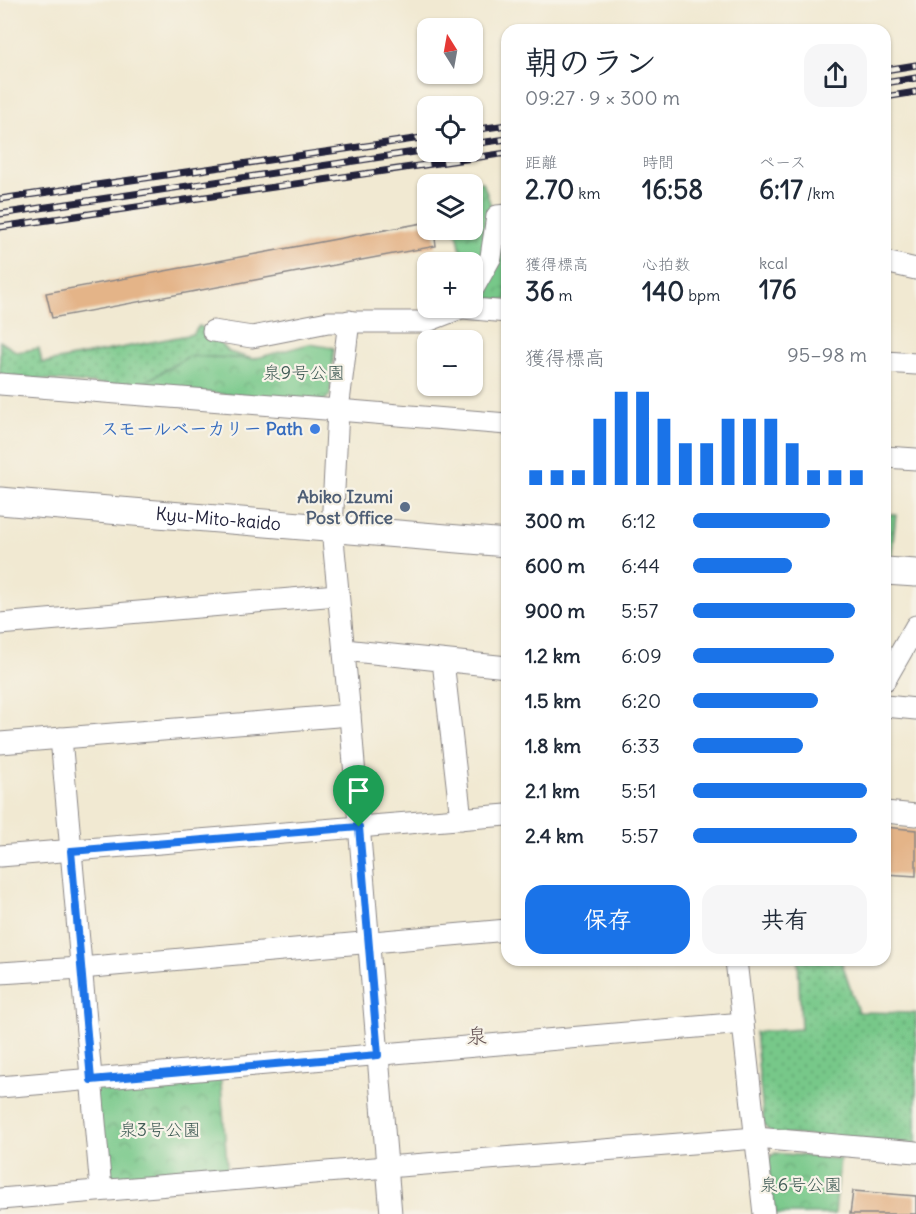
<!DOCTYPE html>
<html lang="ja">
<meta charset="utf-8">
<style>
:root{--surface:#fff;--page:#f6f6f7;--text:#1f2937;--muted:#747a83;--accent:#1a73e8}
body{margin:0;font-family:Delius,"Klee One",sans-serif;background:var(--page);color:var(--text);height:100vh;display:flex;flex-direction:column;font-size:22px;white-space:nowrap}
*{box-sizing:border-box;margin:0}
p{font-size:20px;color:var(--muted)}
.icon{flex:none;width:33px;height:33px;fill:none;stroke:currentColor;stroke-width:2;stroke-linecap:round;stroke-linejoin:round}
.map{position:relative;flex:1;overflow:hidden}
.side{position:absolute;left:501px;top:24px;width:390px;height:942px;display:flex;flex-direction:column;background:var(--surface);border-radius:18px;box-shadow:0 2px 4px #0004}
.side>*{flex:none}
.needle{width:39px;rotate:349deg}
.controls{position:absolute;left:417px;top:18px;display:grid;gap:12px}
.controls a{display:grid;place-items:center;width:66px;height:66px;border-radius:12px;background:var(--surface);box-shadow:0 2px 4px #0004;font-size:30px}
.pin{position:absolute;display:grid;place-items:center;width:51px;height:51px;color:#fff;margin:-62px -26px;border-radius:50% 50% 50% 0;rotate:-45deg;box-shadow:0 0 6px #0007}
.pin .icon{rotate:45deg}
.round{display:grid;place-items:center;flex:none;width:63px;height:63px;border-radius:18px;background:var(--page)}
.summary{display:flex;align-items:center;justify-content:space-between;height:102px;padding:0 24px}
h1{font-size:33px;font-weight:700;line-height:45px}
.metrics{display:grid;grid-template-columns:repeat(3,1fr);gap:9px;height:102px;padding:6px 24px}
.metrics div{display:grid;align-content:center}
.metrics b{font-size:26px;font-weight:700}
.metrics small{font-size:16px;font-weight:400}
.metrics p{font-size:16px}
.chart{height:168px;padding:12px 24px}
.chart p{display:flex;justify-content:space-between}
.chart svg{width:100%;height:108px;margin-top:6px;stroke:var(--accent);stroke-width:6}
.action{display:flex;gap:12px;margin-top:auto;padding:12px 24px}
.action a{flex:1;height:69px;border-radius:18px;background:var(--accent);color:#fff;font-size:24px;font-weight:700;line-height:69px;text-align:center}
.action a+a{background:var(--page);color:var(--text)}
ul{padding:0 24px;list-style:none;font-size:20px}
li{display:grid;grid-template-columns:96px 72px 1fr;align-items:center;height:45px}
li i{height:15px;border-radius:8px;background:var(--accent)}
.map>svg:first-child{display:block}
</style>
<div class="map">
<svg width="916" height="1214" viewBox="0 0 916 1214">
<defs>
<pattern id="grass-dots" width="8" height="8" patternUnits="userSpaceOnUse" patternTransform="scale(1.5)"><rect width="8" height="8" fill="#77c889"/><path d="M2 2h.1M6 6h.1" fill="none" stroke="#61a271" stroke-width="1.8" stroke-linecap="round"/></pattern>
<pattern id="park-crowns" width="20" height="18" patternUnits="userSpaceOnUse" patternTransform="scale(1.5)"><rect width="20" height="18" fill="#77c889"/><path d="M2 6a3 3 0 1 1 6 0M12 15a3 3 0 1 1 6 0" fill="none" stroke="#61a271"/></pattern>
</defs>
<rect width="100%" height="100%" fill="#f7f3e8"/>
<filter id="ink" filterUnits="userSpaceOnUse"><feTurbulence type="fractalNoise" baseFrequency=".0167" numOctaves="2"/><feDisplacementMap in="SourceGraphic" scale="12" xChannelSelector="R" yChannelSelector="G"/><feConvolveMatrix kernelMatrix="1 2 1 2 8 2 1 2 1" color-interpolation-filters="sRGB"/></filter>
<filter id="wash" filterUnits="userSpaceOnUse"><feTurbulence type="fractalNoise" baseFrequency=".008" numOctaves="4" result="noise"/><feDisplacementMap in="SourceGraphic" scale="24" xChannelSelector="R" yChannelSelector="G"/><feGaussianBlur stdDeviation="1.35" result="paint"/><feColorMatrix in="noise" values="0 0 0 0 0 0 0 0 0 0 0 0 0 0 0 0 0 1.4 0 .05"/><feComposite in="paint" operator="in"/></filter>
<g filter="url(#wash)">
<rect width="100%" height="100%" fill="#f1e9d2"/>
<g fill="url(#grass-dots)" stroke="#4c7562" stroke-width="1.5">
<polygon points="199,326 208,330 229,352 253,359 189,357 137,387 0,376 0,341 17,352 39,348 42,363 193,334"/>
<polygon points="798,960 841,960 858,1012 916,1013 916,1144 771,1133 764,1125 755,1032 801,1029"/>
</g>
<g fill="url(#park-crowns)" stroke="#4c7562" stroke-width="1.5">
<polygon points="483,182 492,209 484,254 473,277 472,262 463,262 458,236 453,230 472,230 472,184 463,184"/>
<polygon points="507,225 507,300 487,299 484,291 502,230"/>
<polygon points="309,344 334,348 330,395 323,402 137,387 189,356 253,359"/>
<polygon points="885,514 896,515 891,560 885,559"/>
<polygon points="220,1069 228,1180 101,1190 91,1080"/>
<polygon points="775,1153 840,1159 835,1214 774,1214 768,1159"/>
</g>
<g id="blocks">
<g fill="#e4b488">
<polygon points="428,222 428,230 434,230 436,246 52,318 46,293"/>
<polygon points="885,827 916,830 916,876 885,874"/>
<polygon points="853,1191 916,1196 916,1214 850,1214"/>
</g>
</g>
</g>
<g filter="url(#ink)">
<use href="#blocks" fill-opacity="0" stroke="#8a8686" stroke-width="1.5"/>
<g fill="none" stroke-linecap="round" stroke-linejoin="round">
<g stroke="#8a8686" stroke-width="23">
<g id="minor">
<polyline points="885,262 916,269"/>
<polyline points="472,291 491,257 497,216 507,215"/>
<polyline points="463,308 507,312"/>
<polyline points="349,321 338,410 332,529 350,715 391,1214"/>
<polyline points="213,331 252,337 328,322 425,322 461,308"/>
<polyline points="885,362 916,364"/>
<polyline points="0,384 338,410 507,424"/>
<polyline points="885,457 916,459"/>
<polyline points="0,624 337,595"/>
<polyline points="344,650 507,667"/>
<polyline points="443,661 461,819"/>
<polyline points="885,680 916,626"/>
<polyline points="885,706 916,709"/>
<polyline points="61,738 101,1190"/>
<polyline points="0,743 350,715"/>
<polyline points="885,812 916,815"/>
<polyline points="0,856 507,815"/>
<polyline points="736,960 764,1214"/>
<polyline points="0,973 81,968 507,930"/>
<polyline points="0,1087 743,1023"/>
<polyline points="0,1199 387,1167 756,1138 916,1152"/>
</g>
</g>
<g stroke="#8a8686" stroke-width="29">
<g id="tertiary">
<path id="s1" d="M 0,501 L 507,543"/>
<polyline points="885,571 916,573"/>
</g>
</g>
<use href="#minor" stroke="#fff" stroke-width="21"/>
<use href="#tertiary" stroke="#fff" stroke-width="27"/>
<g stroke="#22223b" stroke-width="7">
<g id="rail">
<polyline points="885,70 916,65"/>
<polyline points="885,83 916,78"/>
<polyline points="885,97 916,92"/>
<polyline points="472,130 507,125"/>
<polyline points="472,144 507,139"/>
<polyline points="0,199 428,137"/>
<polyline points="0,214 428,150"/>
<polyline points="0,227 507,153"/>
</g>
</g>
<use href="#rail" stroke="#f7f3e8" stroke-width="4.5" stroke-dasharray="14" stroke-linecap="butt"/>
</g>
</g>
<g fill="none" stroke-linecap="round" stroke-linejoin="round" filter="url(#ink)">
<g stroke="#fff" stroke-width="12">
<polygon id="route" points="359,827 378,1055 91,1080 71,851"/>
</g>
<use href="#route" stroke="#1a73e8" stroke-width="8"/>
</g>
<circle fill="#3f7fe0" stroke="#f7f3e8" stroke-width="2" cx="315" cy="429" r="6"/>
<circle fill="#5c6f8a" stroke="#f7f3e8" stroke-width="2" cx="405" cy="507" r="6"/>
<g text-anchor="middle" stroke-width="4.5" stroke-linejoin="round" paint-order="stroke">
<g font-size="18" fill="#405c56" stroke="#f7f3e8">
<text x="304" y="379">泉9号公園</text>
<text x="160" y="1136">泉3号公園</text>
<text x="801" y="1191">泉6号公園</text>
</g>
<g font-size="18" font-weight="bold" fill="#366cbe" stroke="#f7f3e8" text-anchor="end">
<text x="303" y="435">スモールベーカリー Path</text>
</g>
<g font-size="18" font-weight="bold" fill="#4e5e75" stroke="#f7f3e8" text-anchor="end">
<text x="393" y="503">Abiko Izumi<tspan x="393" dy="21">Post Office</tspan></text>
</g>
<g font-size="18" fill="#22223b" stroke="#f7f3e8">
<text dy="6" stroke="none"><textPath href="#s1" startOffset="219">Kyu-Mito-kaido</textPath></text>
</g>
<g font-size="21" fill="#665556" stroke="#f7f3e8">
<text x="477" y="1043">泉</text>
</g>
</g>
</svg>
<div class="controls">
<a><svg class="needle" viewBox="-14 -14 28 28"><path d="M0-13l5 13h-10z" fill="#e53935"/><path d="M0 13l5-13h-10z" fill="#747a83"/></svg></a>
<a><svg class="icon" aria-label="locate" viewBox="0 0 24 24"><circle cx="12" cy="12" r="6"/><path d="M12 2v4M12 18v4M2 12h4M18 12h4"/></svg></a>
<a><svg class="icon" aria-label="layers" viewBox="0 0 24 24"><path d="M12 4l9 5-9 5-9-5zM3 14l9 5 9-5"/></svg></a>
<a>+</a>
<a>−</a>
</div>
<div class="pin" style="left:359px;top:827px;background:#1e9e55"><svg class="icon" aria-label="arrive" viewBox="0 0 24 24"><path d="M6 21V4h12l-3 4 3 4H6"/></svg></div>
<section class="side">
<div class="summary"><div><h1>朝のラン</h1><p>09:27 · 9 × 300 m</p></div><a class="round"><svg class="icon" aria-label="share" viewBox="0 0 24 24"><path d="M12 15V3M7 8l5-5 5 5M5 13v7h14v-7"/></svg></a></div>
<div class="metrics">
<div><p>距離</p><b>2.70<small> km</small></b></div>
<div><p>時間</p><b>16:58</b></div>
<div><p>ペース</p><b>6:17<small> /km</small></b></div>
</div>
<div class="metrics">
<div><p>獲得標高</p><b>36<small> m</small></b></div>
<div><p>心拍数</p><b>140<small> bpm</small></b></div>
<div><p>kcal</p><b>176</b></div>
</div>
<div class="chart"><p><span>獲得標高</span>95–98 m</p>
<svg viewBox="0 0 160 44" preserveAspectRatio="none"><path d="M5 44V38M15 44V38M25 44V38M35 44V17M45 44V6M55 44V6M65 44V17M75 44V27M85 44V27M95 44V17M105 44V17M115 44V17M125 44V27M135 44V38M145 44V38M155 44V38"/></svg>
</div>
<ul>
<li><b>300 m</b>6:12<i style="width:79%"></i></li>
<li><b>600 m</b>6:44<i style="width:57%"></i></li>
<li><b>900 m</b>5:57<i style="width:93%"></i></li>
<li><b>1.2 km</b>6:09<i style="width:81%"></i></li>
<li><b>1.5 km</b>6:20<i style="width:72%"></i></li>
<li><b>1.8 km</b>6:33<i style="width:63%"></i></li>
<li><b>2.1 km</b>5:51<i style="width:100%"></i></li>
<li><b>2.4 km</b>5:57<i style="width:94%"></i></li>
</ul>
<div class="action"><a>保存</a><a>共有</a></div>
</section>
</div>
